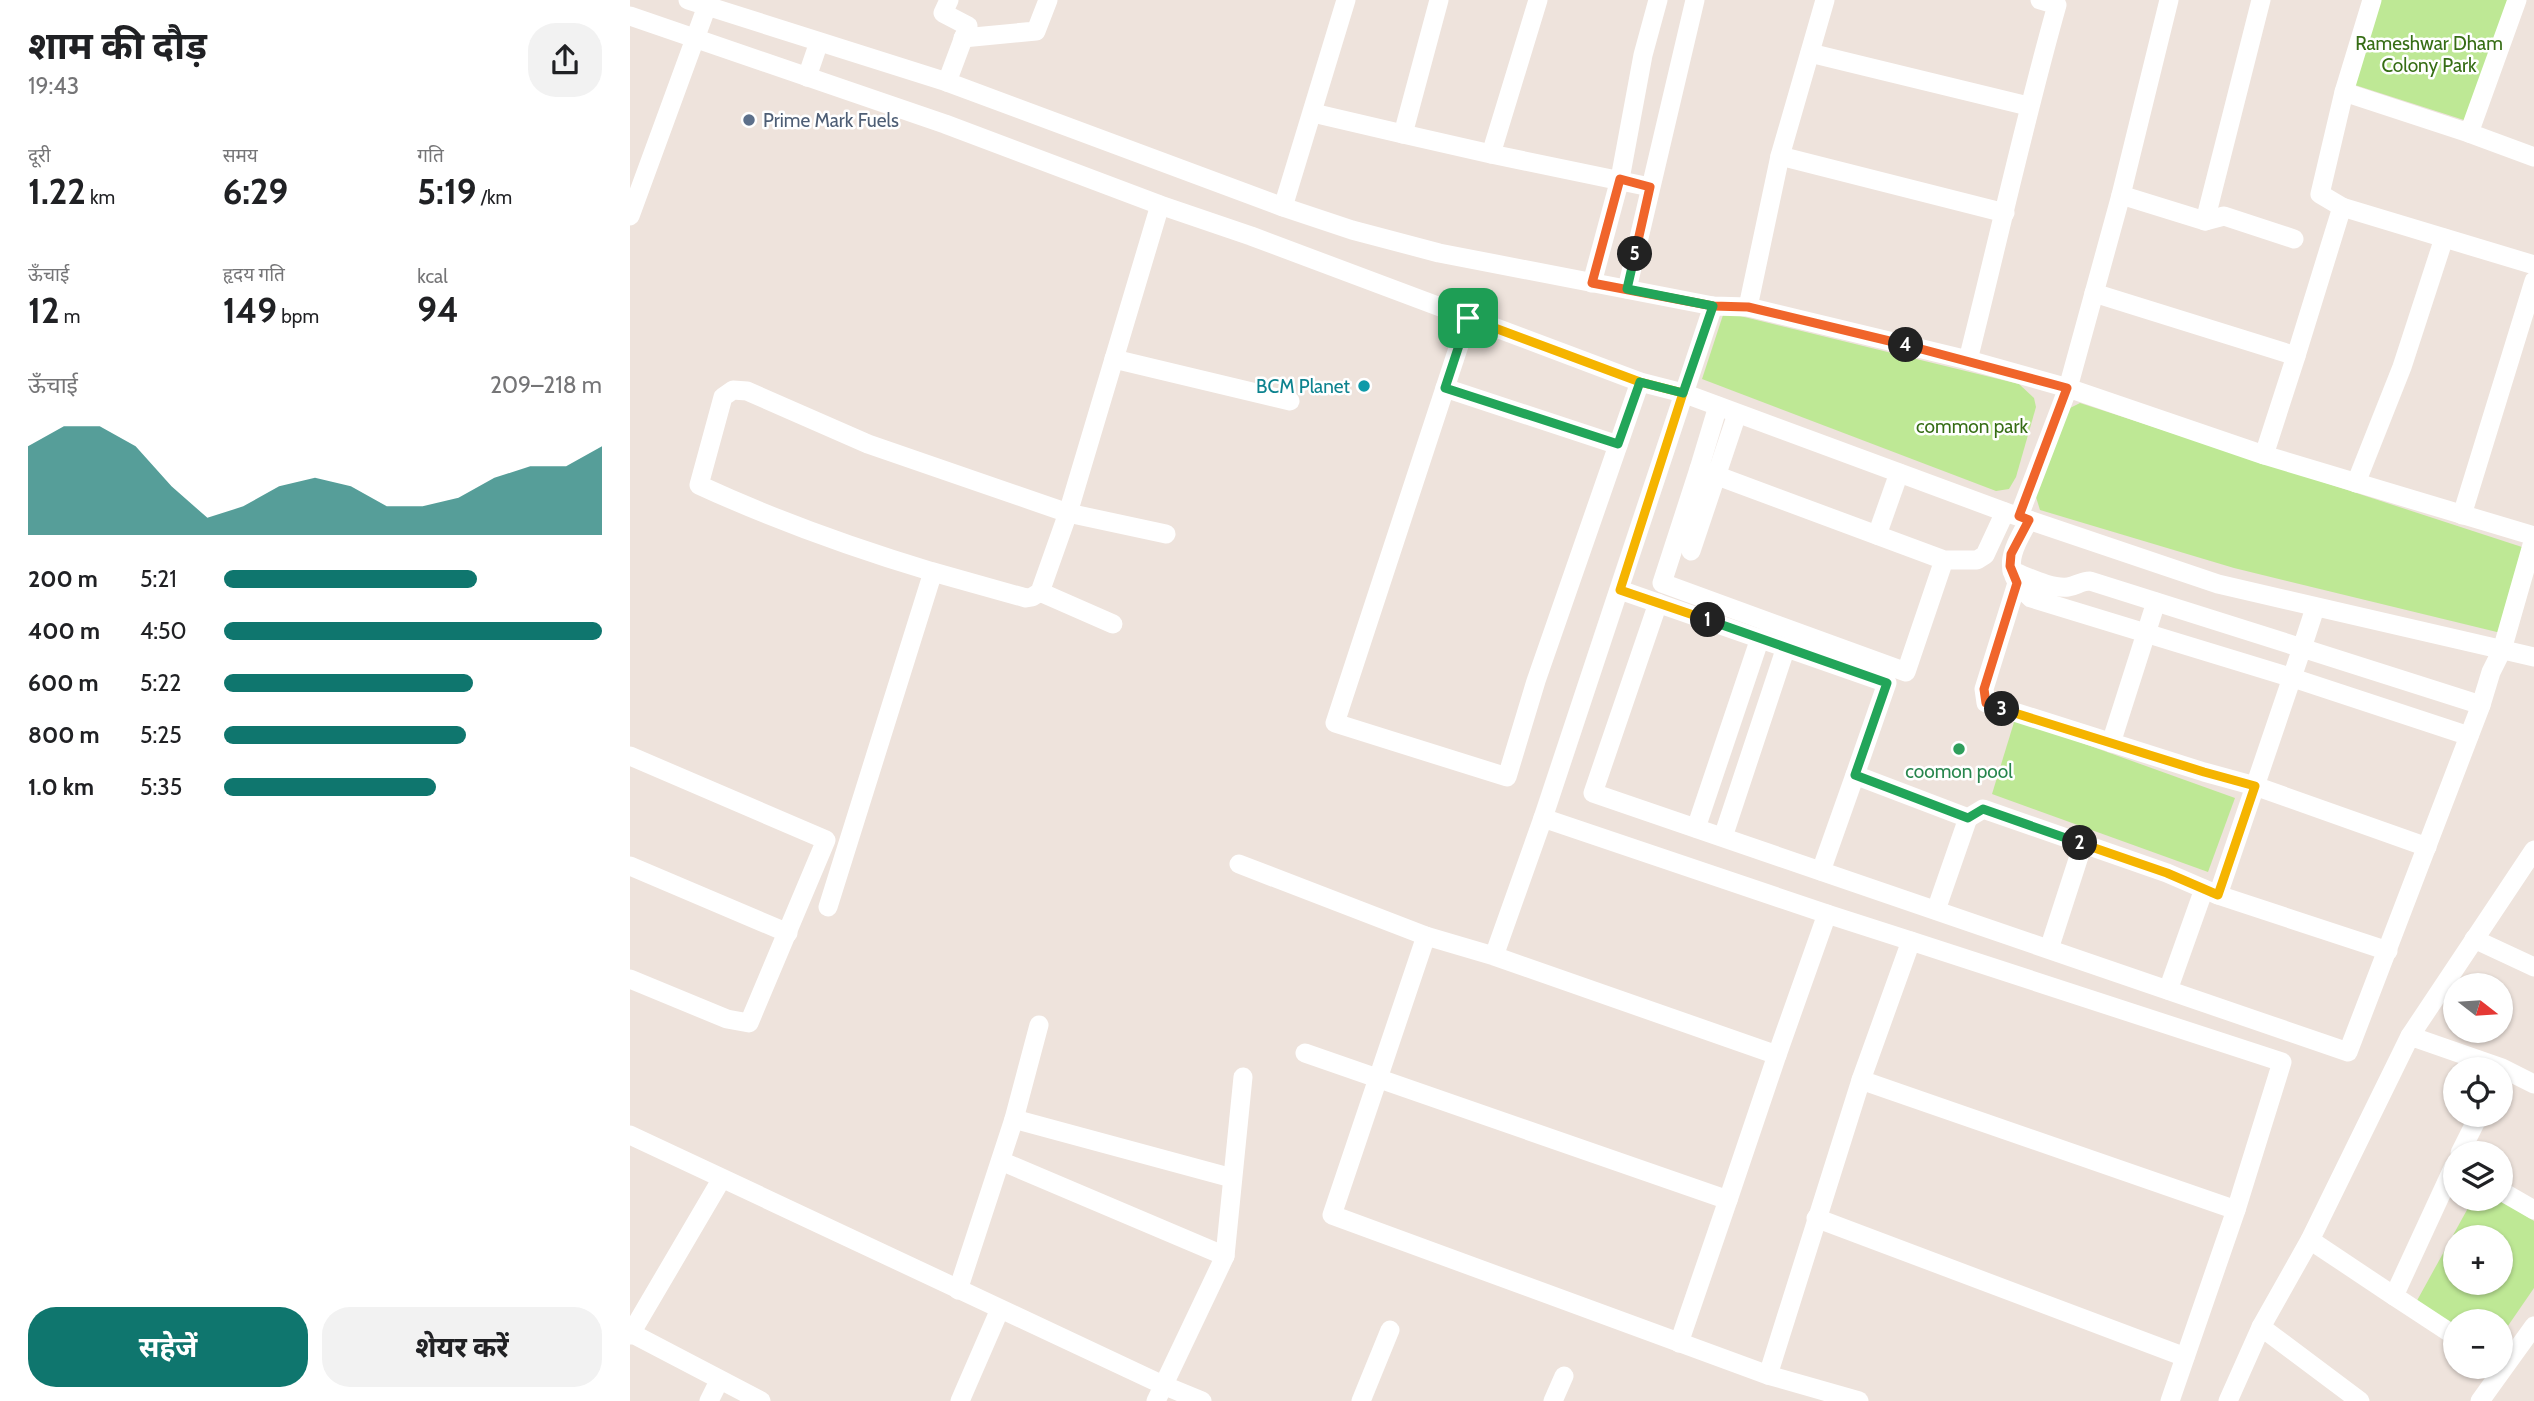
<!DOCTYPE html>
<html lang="hi">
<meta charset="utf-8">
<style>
:root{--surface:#fff;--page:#f2f2f2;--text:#202124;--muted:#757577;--accent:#0f766e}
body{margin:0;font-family:Cabin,"Noto Sans Devanagari",sans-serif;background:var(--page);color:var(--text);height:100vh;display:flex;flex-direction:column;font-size:26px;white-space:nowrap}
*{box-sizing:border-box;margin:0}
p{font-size:23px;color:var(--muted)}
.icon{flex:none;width:38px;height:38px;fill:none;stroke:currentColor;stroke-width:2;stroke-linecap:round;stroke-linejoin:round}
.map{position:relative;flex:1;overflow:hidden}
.details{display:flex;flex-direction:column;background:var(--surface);width:630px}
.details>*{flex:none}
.needle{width:46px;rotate:107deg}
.buttons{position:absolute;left:1813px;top:973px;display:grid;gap:14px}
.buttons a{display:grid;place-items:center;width:70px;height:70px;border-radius:50%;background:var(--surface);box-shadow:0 2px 5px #0004;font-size:35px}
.pin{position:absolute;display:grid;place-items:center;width:60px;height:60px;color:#fff;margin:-30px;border-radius:14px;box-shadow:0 4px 10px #0006}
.km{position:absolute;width:35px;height:35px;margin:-18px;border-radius:50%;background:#222;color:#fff;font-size:19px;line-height:35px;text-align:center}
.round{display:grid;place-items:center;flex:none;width:74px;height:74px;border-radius:28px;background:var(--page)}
.overview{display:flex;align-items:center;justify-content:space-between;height:119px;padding:0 28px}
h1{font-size:38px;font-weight:700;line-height:52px}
.metrics{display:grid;grid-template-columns:repeat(3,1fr);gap:10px;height:119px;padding:7px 28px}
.metrics div{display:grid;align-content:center}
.metrics b{font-size:35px;font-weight:700}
.metrics small{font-size:19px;font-weight:400}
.metrics p{font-size:19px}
.chart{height:196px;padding:14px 28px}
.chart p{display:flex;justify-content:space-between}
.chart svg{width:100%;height:126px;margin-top:7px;fill:var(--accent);opacity:.7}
.cta{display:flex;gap:14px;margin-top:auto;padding:14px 28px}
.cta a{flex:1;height:80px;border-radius:28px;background:var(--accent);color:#fff;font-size:28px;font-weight:700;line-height:80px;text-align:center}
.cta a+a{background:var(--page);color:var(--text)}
ul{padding:0 28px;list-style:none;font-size:23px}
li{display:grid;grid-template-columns:112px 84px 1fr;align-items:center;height:52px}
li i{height:18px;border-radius:9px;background:var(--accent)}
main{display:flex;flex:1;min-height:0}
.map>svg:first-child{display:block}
</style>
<main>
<section class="details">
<div class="overview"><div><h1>शाम की दौड़</h1><p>19:43</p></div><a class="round"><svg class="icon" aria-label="share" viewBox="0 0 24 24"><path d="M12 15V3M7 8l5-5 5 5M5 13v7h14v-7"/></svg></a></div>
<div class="metrics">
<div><p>दूरी</p><b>1.22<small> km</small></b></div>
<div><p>समय</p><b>6:29</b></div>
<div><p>गति</p><b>5:19<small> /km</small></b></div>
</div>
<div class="metrics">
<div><p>ऊँचाई</p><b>12<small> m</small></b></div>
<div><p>हृदय गति</p><b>149<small> bpm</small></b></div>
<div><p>kcal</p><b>94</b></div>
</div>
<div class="chart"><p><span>ऊँचाई</span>209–218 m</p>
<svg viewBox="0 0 160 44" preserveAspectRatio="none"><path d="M0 44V13L10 6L20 6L30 13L40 27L50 38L60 34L70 27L80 24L90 27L100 34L110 34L120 31L130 24L140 20L150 20L160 13V44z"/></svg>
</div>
<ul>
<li><b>200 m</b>5:21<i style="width:67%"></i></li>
<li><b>400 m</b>4:50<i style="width:100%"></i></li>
<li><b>600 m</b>5:22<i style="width:66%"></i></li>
<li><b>800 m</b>5:25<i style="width:64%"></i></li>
<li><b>1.0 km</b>5:35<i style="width:56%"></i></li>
</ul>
<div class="cta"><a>सहेजें</a><a>शेयर करें</a></div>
</section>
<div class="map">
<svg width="1904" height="1401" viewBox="0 0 1904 1401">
<rect width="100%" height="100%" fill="#eee3dc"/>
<g fill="#bee895" fill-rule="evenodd">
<polygon points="1750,0 1878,0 1837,121 1725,85"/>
<polygon points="1094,312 1389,384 1404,398 1406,407 1386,477 1379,489 1366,491 1072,379"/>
<polygon points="1450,403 1892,547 1871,633 1604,568 1410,510 1405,494 1436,410"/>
<polygon points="1385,719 1605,798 1578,872 1362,794"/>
<path d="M 1843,1199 L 1869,1199 L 1904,1221 L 1904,1288 L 1871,1336 L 1871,1321 L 1825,1321 L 1825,1335 L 1784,1306 ZM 1825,1237 L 1871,1237 L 1871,1283 L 1825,1283 Z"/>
</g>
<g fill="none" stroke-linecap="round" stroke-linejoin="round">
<g stroke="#fff" stroke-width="19">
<polyline points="58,0 317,82 653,207 722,230 809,253 1083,306 1118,307 1338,360 1438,388 1634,455 1904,536"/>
<polyline points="809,0 773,134 861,154"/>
<polyline points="908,0 861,154 1020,187"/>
<polyline points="1887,0 1839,133 1904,157"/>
<polyline points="0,16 315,124 530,205 621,236 1010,382 1053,393 1375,512 1588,584 1904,657"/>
<polyline points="333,38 406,31 418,0"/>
<polyline points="1180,53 1398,106"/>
<polyline points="177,77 189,42"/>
<polyline points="317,82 338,26 313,13 319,0"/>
<polyline points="1714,92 1839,133"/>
<polyline points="683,113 773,134"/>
<polyline points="1150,156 1375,213"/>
<polyline points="1491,195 1575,221 1631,0"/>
<polyline points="653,207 716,0"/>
<polyline points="1712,207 1904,265"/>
<polyline points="0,216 77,6"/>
<polyline points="1575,221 1594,216 1664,239"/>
<polyline points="962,283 990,179 1013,55 1028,0"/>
<polyline points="997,289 1065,0"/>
<polyline points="1464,293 1666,356 1634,455"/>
<polyline points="1118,307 1150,156 1195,0"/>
<polyline points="838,318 705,723 877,777 906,681 1010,382"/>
<polyline points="1666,356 1712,207 1690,194 1714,92 1742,0"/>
<polyline points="484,359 660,401"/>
<path d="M 1338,360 C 1368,241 1394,122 1427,5 L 1410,0"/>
<polyline points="815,388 988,445"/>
<polyline points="1069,469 1088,406"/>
<polyline points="1726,483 1772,367 1814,238"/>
<polyline points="1832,515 1904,281"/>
<polyline points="1389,516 1438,388 1491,195 1539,0"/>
<path d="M 1399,520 C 1382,551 1369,570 1401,598 L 1663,678 L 1839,736"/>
<polyline points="1247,535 1269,473"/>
<polyline points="1061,551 1107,414"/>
<polyline points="1314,560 1276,672 1032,583 1069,469 1314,560 1347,560 1355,555 1375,512"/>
<path d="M 1382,571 C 1398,577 1421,589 1438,587 C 1446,586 1451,581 1460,581 L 1672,648 L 1685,608"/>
<path d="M 303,572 C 223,548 145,520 69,485 L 93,397 L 103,390 L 117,391 L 238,444 L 438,513 L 536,534"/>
<polyline points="1387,583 1354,689 1356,703 1574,772 1625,786 1797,847"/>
<polyline points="990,590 1257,683 1225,775 1338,818 1353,809 1537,873 1588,895 1672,648 1851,705 1861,672 1872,650 1904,538"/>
<polyline points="410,592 483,624"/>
<polyline points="1028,603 963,793 1718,1052 1851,705"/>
<polyline points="1481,743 1526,602"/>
<polyline points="0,756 196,840 119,1023 97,1019 0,979"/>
<polyline points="913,818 1083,306"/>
<polyline points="1066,828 1130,638"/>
<polyline points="1093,837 1156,647"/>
<polyline points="609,864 796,936"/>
<polyline points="0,866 158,933"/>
<polyline points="1191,871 1225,775"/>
<polyline points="1588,895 1758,951"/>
<polyline points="198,907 303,572 396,598 402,597 410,592 438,513 530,205"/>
<polyline points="1306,910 1338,818"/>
<polyline points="1197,914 1281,941"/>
<polyline points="1844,939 1904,967"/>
<polyline points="1419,949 1453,844"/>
<polyline points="864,956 913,818 1197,914 1147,1055 864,956 796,936 702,1215 1138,1375 1231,1080 1606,1210"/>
<polyline points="1538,990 1574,889"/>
<polyline points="1780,1036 1904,850"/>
<polyline points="675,1053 1098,1200 1147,1055"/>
<polyline points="1231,1080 1281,941 1652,1062 1606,1210 1540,1401"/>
<polyline points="384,1119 602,1178"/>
<polyline points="0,1135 533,1385 572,1401"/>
<polyline points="1830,1153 1849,1115"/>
<polyline points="371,1161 595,1256"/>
<polyline points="1871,1191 1904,1210"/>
<polyline points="1186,1218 1555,1357"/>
<polyline points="1680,1240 1764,1296 1824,1166 1825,1167"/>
<polyline points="328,1290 384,1119 409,1025"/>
<polyline points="1764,1296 1825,1336"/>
<polyline points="1631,1327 1730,1401"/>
<polyline points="1,1333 131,1401"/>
<polyline points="0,1335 91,1180"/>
<polyline points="1049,1343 1098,1200"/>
<polyline points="1138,1375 1229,1401"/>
<polyline points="79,1401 89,1381"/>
<polyline points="330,1401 370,1309"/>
<polyline points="526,1401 595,1256 613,1077"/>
<polyline points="731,1401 760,1330"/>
<polyline points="923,1401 934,1376"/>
<polyline points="1598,1401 1631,1327 1680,1240 1780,1036 1872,1068 1904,1084"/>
<polyline points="1850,1401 1904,1326"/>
</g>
</g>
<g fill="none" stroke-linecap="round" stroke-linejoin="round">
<g stroke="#fff" stroke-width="14">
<polyline id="split-1" points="838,318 1010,382 1053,393 990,590 1078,620"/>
</g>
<g stroke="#fff" stroke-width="14">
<polyline id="split-2" points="1078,620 1257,683 1225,775 1338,818 1353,809 1450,843"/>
</g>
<g stroke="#fff" stroke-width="14">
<polyline id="split-3" points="1372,709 1574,772 1625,786 1588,895 1537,873 1450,843"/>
</g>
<g stroke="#fff" stroke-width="14">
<polyline id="split-4" points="1276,345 1437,388 1389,516 1399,520 1381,554 1380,566 1387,583 1354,689 1356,703 1372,709"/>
</g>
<g stroke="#fff" stroke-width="14">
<polyline id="split-5" points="1005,254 1020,187 990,179 962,283 1083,306 1118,307 1276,345"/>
</g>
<g stroke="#fff" stroke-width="14">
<polyline id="split-6" points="838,318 815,388 988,444 1010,382 1053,393 1083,306 997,289 1005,254"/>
</g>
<use href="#split-1" stroke="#f5b400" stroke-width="9"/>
<use href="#split-2" stroke="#22a559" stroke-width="9"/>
<use href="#split-3" stroke="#f5b400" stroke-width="9"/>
<use href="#split-4" stroke="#f0652b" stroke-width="9"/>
<use href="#split-5" stroke="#f0652b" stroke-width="9"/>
<use href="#split-6" stroke="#22a559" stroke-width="9"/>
</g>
<circle fill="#5c6f8a" stroke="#fff" stroke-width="2.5" cx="119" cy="120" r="7"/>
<circle fill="#0f9aa8" stroke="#fff" stroke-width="2.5" cx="734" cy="386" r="7"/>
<circle fill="#2e9e5b" stroke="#fff" stroke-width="2.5" cx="1329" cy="749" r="7"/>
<g text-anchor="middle" stroke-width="5" stroke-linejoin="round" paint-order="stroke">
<g font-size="19" fill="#366d15" stroke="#fff">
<text x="1799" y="50">Rameshwar Dham<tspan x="1799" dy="22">Colony Park</tspan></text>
<text x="1342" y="433">common park</text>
</g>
<g font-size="19" fill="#4e5e75" stroke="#fff" text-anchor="start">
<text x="133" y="127">Prime Mark Fuels</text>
</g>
<g font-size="19" fill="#0d838f" stroke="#fff" text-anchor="end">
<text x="720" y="393">BCM Planet</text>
</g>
<g font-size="19" fill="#27864d" stroke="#fff">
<text x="1329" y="778">coomon pool</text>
</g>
</g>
</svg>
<div class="buttons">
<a><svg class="needle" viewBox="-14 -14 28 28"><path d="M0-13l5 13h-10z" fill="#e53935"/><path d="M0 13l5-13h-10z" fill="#757577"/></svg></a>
<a><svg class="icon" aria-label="locate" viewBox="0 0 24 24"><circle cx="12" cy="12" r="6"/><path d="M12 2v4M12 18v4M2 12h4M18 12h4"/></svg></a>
<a><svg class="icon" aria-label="layers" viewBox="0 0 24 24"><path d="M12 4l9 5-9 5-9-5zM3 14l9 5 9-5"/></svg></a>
<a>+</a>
<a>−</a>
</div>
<div class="pin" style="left:838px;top:318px;background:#1e9e55"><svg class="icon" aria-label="arrive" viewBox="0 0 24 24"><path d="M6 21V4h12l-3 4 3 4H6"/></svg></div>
<b class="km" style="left:1078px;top:620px">1</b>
<b class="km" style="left:1450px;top:843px">2</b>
<b class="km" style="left:1372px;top:709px">3</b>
<b class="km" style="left:1276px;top:345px">4</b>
<b class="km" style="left:1005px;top:254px">5</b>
</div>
</main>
